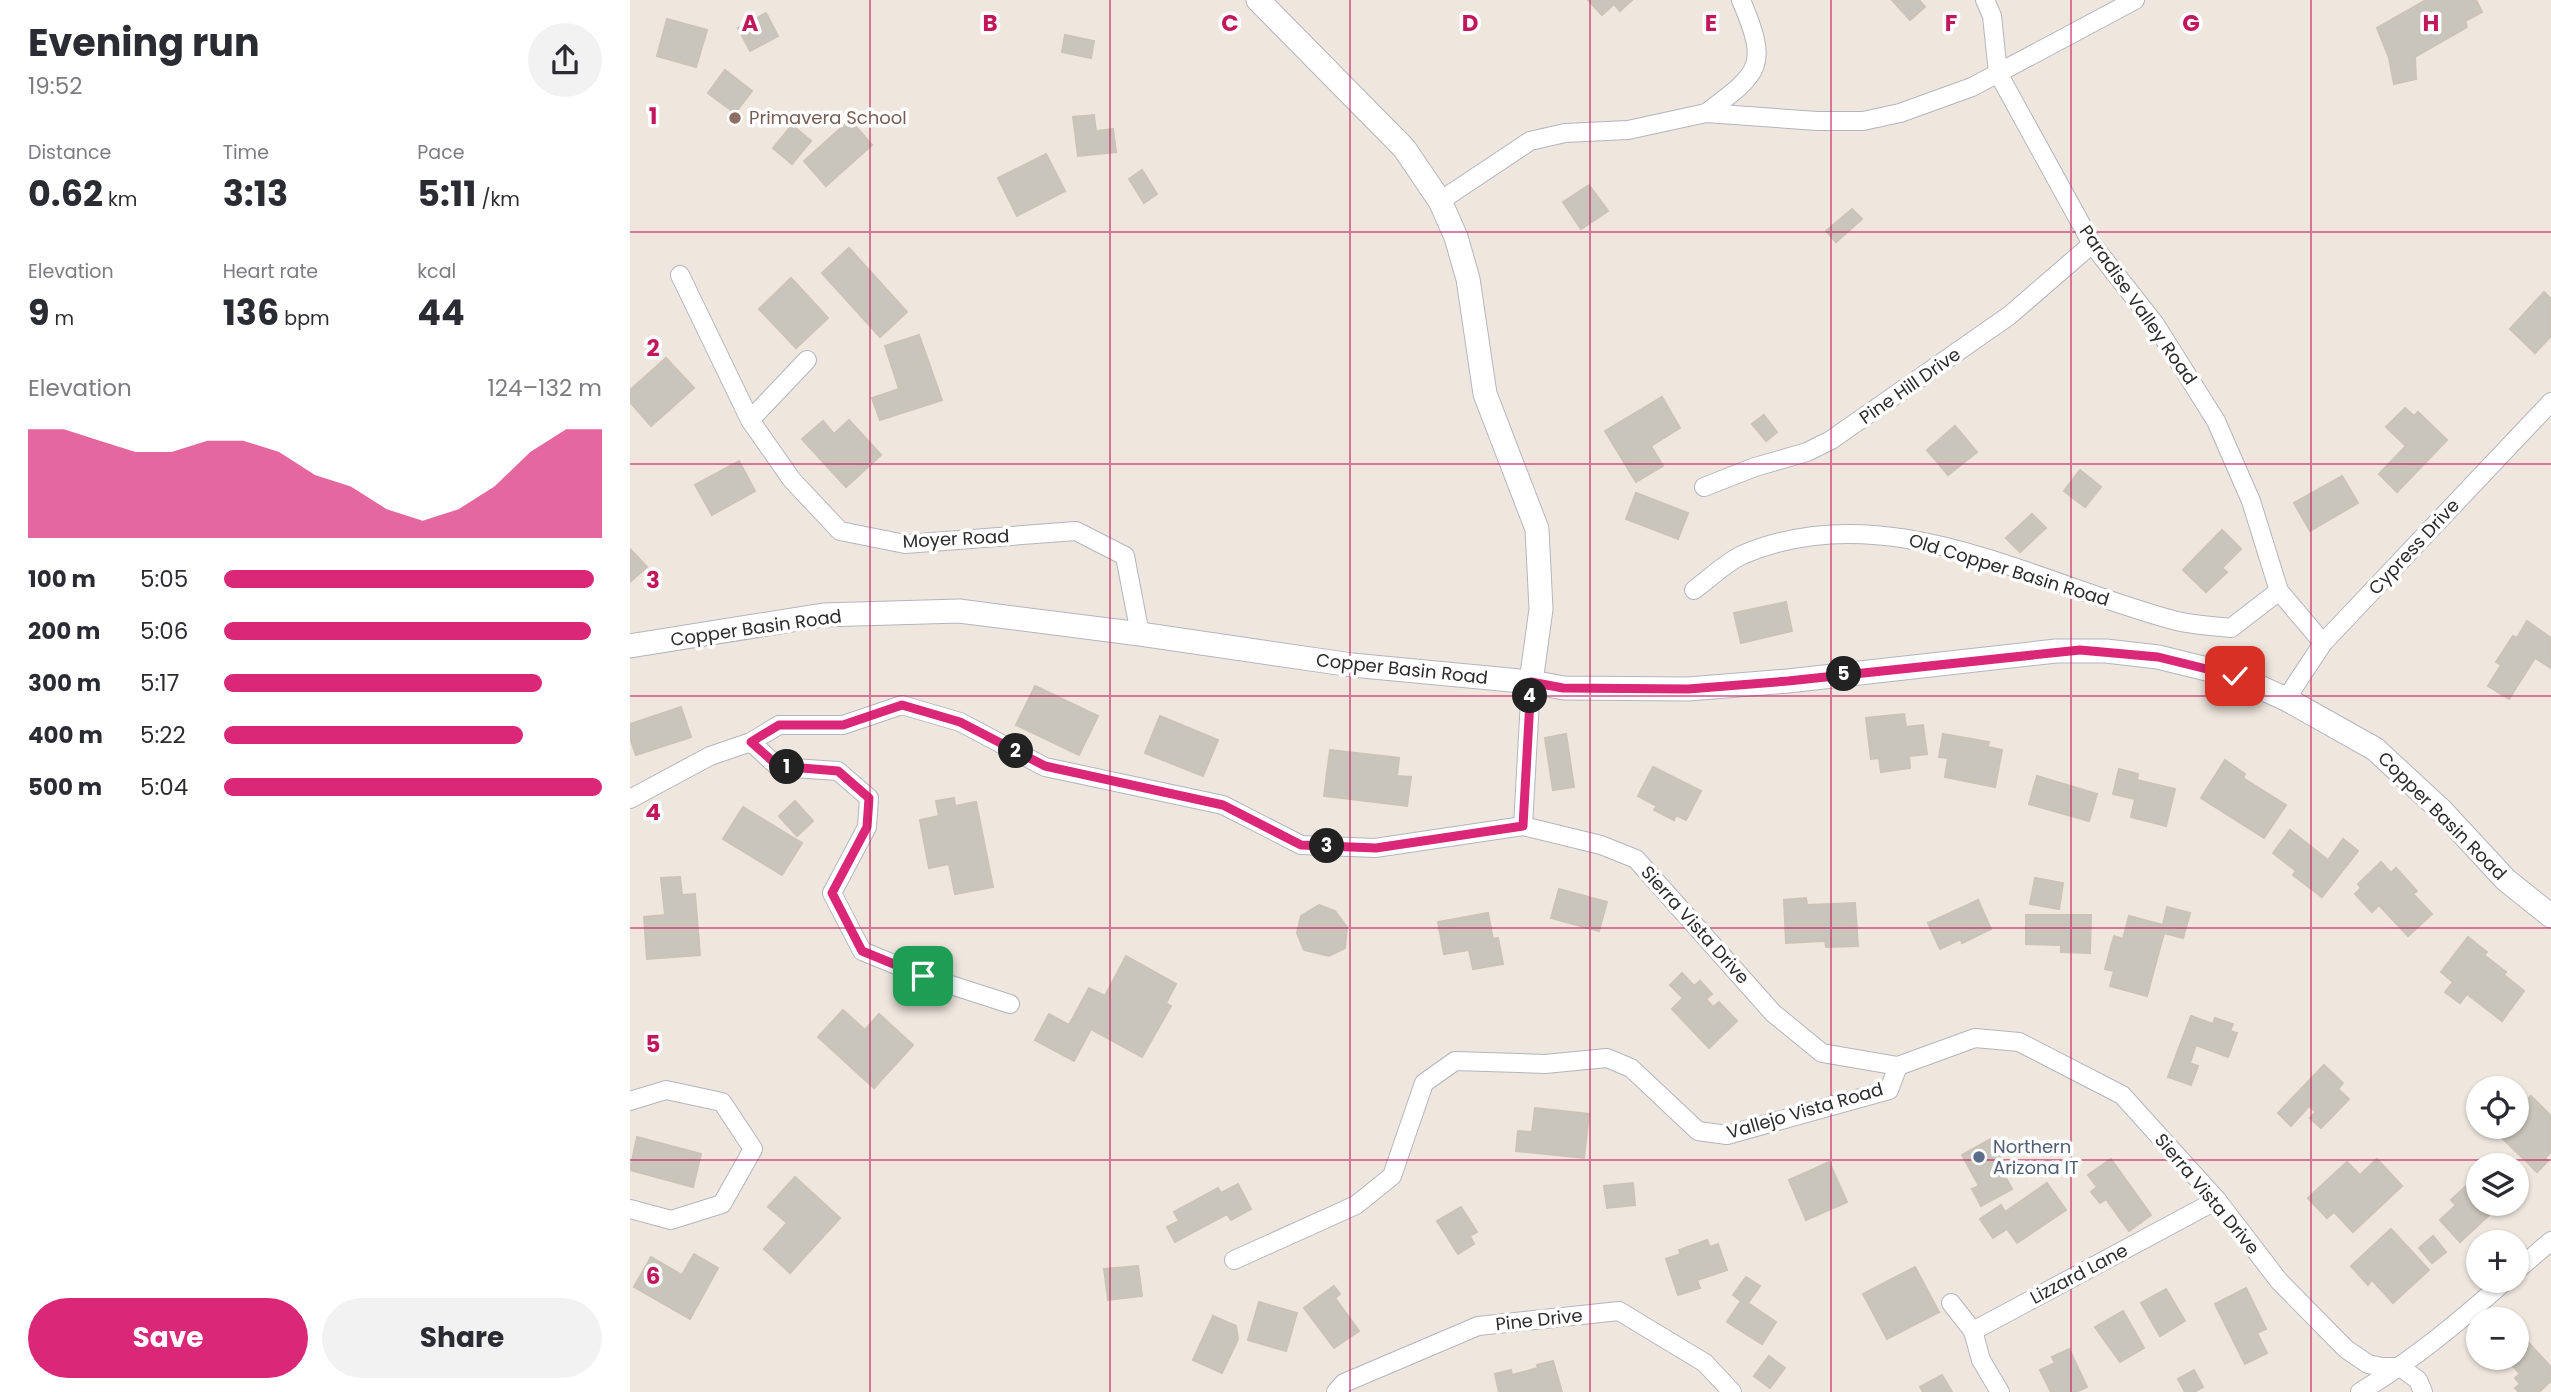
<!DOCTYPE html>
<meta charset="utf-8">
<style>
:root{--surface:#fff;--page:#f2f2f3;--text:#2b2b33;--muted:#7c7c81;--accent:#db2777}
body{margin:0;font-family:Poppins,sans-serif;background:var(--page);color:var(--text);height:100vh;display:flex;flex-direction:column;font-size:26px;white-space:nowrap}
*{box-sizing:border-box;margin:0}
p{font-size:23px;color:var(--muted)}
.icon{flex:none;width:38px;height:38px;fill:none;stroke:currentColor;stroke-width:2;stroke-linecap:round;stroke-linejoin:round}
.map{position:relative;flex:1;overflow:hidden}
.details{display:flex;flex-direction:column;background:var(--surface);width:630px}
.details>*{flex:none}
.controls{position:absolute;left:1836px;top:1076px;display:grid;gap:14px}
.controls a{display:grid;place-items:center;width:63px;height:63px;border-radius:50%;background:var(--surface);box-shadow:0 2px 5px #0004;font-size:35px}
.pin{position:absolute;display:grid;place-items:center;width:60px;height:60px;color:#fff;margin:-30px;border-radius:14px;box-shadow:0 4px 10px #0006}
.km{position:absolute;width:35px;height:35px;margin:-18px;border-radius:50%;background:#222;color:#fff;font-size:19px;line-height:35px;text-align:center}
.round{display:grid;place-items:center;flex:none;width:74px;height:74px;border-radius:37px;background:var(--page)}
.head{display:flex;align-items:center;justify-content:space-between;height:119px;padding:0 28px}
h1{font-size:38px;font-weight:700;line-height:52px}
.metrics{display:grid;grid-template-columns:repeat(3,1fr);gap:10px;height:119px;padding:7px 28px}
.metrics div{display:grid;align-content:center}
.metrics b{font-size:35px;font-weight:700}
.metrics small{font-size:19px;font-weight:400}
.metrics p{font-size:19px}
.chart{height:196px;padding:14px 28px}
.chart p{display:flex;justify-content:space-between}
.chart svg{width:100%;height:126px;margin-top:7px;fill:var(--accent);opacity:.7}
.action{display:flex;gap:14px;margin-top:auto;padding:14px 28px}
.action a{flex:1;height:80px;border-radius:42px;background:var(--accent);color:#fff;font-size:28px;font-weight:700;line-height:80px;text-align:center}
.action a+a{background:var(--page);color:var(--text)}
ul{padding:0 28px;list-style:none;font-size:23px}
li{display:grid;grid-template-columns:112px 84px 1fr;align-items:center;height:52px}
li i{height:18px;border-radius:9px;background:var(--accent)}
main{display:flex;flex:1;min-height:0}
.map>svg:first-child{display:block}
</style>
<main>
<section class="details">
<div class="head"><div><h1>Evening run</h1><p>19:52</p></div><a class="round"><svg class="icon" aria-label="share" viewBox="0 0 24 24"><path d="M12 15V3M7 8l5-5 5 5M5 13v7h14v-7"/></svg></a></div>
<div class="metrics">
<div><p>Distance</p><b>0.62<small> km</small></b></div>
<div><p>Time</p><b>3:13</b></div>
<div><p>Pace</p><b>5:11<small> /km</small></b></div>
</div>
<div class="metrics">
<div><p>Elevation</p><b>9<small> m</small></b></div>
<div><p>Heart rate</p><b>136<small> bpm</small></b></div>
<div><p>kcal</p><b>44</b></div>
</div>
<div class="chart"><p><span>Elevation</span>124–132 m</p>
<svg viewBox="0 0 160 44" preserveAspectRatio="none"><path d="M0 44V6L10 6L20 10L30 14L40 14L50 10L60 10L70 14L80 22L90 26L100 34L110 38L120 34L130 26L140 14L150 6L160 6V44z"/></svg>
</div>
<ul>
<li><b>100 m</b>5:05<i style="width:98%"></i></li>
<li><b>200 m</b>5:06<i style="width:97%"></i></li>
<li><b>300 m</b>5:17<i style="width:84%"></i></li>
<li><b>400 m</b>5:22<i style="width:79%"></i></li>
<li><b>500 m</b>5:04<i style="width:100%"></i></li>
</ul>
<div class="action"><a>Save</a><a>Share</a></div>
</section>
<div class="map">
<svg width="1921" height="1392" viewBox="0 0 1921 1392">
<rect width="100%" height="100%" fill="#efe7de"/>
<g fill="#cac5bc" stroke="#cbc3b7" stroke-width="2">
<polygon points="958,0 1002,0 990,11 984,4 972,15"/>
<polygon points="1262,0 1289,0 1295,7 1280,20"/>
<polygon points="1796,0 1846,0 1852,12 1835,21 1837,27 1785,57 1786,79 1764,84 1759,58 1747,28"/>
<polygon points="136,13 148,36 120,51 108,28"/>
<polygon points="37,19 77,30 66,67 27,56"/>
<polygon points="435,35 464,41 461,58 432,52"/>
<polygon points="95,70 122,91 105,113 78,93"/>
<polygon points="464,115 466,131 483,129 486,152 448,156 443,117"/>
<polygon points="220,120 242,145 196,186 174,161"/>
<polygon points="162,125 181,141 162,164 143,148"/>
<polygon points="416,154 435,191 387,216 368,178"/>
<polygon points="512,170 527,194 514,203 499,179"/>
<polygon points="959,185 978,211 951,229 933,202"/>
<polygon points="1222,209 1232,219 1206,242 1196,231"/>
<polygon points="219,248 277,312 250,337 192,273"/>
<polygon points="161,278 198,318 166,348 129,309"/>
<polygon points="1914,292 1921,299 1921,336 1905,353 1880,329"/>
<polygon points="289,335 312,400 250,420 242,398 269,389 255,346"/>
<polygon points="36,358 64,388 21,426 0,402 0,390"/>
<polygon points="1032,397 1050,428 1021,446 1033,466 1006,482 975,431"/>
<polygon points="1775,408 1784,416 1788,412 1817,440 1767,492 1749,474 1776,446 1756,427"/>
<polygon points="1134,415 1147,432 1136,441 1122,424"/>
<polygon points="219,420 251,455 216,487 172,439 193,421 204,434"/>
<polygon points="1325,426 1347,452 1318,475 1297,450"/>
<polygon points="109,461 125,491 82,515 65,485"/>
<polygon points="1450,470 1471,487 1455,507 1434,491"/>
<polygon points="1712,476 1728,503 1680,531 1664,503"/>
<polygon points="1006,493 1058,513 1048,539 996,519"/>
<polygon points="1402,514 1416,528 1390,552 1376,538"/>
<polygon points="1592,530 1611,549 1592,568 1597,572 1576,592 1553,570"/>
<polygon points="0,549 17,567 0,582"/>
<polygon points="1156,602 1162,631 1111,643 1104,613"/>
<polygon points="1897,621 1921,638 1921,668 1905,658 1879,699 1858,686 1871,665 1866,662 1883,636 1887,638"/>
<polygon points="405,686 468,716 449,755 386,725"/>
<polygon points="51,707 61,737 6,755 0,738 0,724"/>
<polygon points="1274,714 1276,727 1293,725 1297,754 1279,756 1280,768 1251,772 1249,758 1241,759 1236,718"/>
<polygon points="530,716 588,740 573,776 515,753"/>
<polygon points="936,734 944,787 923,790 915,738"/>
<polygon points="1313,734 1359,742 1358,747 1372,750 1365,787 1315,777 1318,758 1309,757"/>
<polygon points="700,750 769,758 767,776 781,777 777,806 694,796"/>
<polygon points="1595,760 1615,774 1613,778 1656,805 1634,838 1571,798"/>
<polygon points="1023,767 1071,791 1056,820 1046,815 1044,820 1024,810 1027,806 1008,796"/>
<polygon points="1489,769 1508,774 1507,780 1545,789 1536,826 1501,817 1505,799 1483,794"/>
<polygon points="1407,776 1467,794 1459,821 1399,804"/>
<polygon points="324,798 325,806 346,802 363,887 325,894 319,864 299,868 290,820 309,816 306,801"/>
<polygon points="165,801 183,821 167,836 149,816"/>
<polygon points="113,807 172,843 152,875 93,839"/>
<polygon points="1660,830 1698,860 1713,839 1728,851 1692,897 1663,875 1666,871 1643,853"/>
<polygon points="1751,862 1761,873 1766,868 1787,891 1783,894 1802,914 1778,936 1749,905 1742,912 1725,894 1731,888 1728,884"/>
<polygon points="50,877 52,895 65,894 70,955 17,959 14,917 35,915 31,878"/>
<polygon points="1405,878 1433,883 1429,909 1400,904"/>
<polygon points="929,889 977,902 969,931 921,918"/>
<polygon points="1176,898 1177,905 1225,903 1228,946 1196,947 1195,941 1156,943 1154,900"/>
<polygon points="1348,900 1361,929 1332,943 1331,939 1310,949 1298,923"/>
<polygon points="689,905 705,911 717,927 715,948 699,956 674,950 667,933 671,916"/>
<polygon points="1537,907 1560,913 1553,938 1534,933 1517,996 1480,986 1484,971 1475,969 1484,936 1493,939 1499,916 1533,925"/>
<polygon points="858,913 863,939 868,938 873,964 843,969 839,950 814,954 808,922"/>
<polygon points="1396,915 1461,915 1460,953 1431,952 1431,945 1396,944"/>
<polygon points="1838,937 1857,952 1854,955 1876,972 1874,975 1894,991 1872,1021 1837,994 1830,1003 1815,992 1823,982 1811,972"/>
<polygon points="496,956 546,984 536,1003 541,1006 512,1057 461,1029 444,1061 405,1040 419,1014 439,1025 459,988 475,996"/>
<polygon points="1052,973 1064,986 1070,981 1082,994 1076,999 1083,1007 1089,1002 1107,1021 1079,1048 1042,1009 1053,998 1040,985"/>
<polygon points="213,1010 235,1030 249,1014 283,1045 244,1088 188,1037"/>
<polygon points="1561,1016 1583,1024 1585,1018 1603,1024 1600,1031 1607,1033 1598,1057 1566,1045 1560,1063 1568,1066 1561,1085 1538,1077"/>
<polygon points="1694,1065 1713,1083 1708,1089 1719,1099 1691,1128 1680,1118 1686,1112 1679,1106 1661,1126 1648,1113"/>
<polygon points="1901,1096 1921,1116 1921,1152 1915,1158 1918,1161 1907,1172 1868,1134 1875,1127 1886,1127 1886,1122 1892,1116 1886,1111"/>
<polygon points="905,1108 959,1114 954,1158 886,1151 888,1131 902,1132"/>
<polygon points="7,1137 71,1154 63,1187 0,1170"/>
<polygon points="1361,1139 1372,1161 1368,1163 1382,1189 1351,1206 1342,1189 1349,1186 1332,1155"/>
<polygon points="1481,1159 1521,1215 1499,1231 1476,1199 1470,1203 1461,1192 1467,1187 1458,1175"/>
<polygon points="1747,1159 1772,1186 1723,1232 1704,1212 1697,1218 1678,1198 1717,1162 1730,1175"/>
<polygon points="1199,1162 1217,1202 1176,1220 1159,1180"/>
<polygon points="1847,1176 1848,1204 1871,1204 1830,1242 1810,1220 1826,1205 1821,1200"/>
<polygon points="165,1177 210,1218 160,1273 134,1249 157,1223 138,1207"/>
<polygon points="1003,1183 1005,1205 977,1208 974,1186"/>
<polygon points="1417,1183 1436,1210 1387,1243 1377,1229 1363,1238 1350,1219 1371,1205 1375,1212"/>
<polygon points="608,1184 621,1209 601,1220 597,1214 545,1242 537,1227 549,1221 544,1212 588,1188 591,1193"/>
<polygon points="831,1207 847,1232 840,1236 844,1244 828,1254 807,1221"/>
<polygon points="1761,1229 1799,1270 1763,1303 1742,1280 1738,1285 1721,1266"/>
<polygon points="1803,1236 1816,1252 1802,1263 1789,1248"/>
<polygon points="1077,1240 1080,1247 1088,1244 1097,1270 1067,1280 1070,1288 1048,1295 1036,1259 1051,1254 1049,1250"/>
<polygon points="64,1254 88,1268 60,1319 4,1287 21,1257 52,1275"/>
<polygon points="508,1266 512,1296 478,1300 474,1269"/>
<polygon points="1285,1267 1309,1312 1257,1339 1233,1294"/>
<polygon points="1116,1277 1130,1286 1118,1303 1146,1322 1132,1344 1097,1322 1111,1301 1103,1295"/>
<polygon points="704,1286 710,1294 705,1298 729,1331 704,1348 674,1308"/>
<polygon points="1616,1288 1636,1329 1627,1333 1637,1353 1615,1364 1585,1304"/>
<polygon points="1536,1289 1555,1321 1530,1336 1511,1303"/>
<polygon points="629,1302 667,1313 656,1351 618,1340"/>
<polygon points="1493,1311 1514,1348 1490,1362 1465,1327"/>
<polygon points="583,1316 606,1326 608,1339 592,1373 563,1360"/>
<polygon points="1896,1340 1921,1367 1921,1381 1909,1392 1889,1392 1885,1388 1890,1384 1885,1378 1890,1374 1876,1358 1886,1358 1886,1349"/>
<polygon points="1439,1349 1457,1387 1446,1392 1421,1392 1410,1370 1425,1363 1422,1357"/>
<polygon points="1139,1356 1155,1368 1140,1388 1124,1376"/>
<polygon points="923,1361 932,1392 869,1392 865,1374 881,1370 882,1375 908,1368 907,1365"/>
<polygon points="1564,1370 1573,1387 1564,1392 1555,1392 1548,1379"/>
<polygon points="1312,1375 1322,1392 1293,1392 1290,1387"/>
</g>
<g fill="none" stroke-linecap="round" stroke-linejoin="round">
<g stroke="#b2b5c1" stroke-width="20">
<g id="minor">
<polyline points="1355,0 1362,16 1368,73 1462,244 1525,324 1586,421 1621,501 1649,591 1693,643"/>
<path d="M 1076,113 C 1131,72 1139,66 1111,0"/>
<polyline points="810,201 900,141 935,133 998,130 1076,113 1187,121 1233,121 1270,113 1342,87 1505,0"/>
<polyline points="50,275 120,420 162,480 210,531 275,544 446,531 495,556 510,634"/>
<polyline points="120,420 177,360"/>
<polyline points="1074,487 1125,467 1177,452 1201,440 1380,315 1462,244"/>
<path d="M 1064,590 C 1079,579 1095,563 1112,555 C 1256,493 1404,583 1543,620 C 1561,625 1582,626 1601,628 L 1649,591"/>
<polyline points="1656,699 1693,643 1921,402"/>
<polyline points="121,742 148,767 208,771 239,798 237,827 202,893 232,951 293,976 380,1004"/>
<polyline points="0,799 80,756 121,742 149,725 213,725 272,705 330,722 415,767 593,805 671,845 745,848 893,826 971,845 1006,859 1143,1013 1192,1053 1268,1066 1345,1038 1389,1042 1492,1095 1587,1200 1649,1281 1716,1349 1738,1364 1752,1367 1770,1367 1788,1380 1793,1392"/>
<polyline points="893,826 901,682"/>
<polyline points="0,1101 36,1090 92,1102 123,1149 92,1204 41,1220 0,1209"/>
<polyline points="604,1260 726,1205 762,1176 794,1083 825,1061 915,1064 977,1058 1001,1068 1068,1131 1097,1135 1259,1090 1268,1066"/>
<polyline points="1886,1271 1921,1241"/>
<polyline points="1321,1303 1343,1331 1587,1200"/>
<polyline points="1343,1331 1351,1360 1370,1392"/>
<polyline points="706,1392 714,1383 848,1326 989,1311 1075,1363 1102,1392"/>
<path d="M 1730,1392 C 1783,1360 1829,1322 1875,1281"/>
</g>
</g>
<g stroke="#b2b5c1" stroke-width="25">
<g id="tertiary">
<polyline points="628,0 774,148 810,201 826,237 838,279 855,394 907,529 911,609 901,682"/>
<polyline points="0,646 193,615 329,611 510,634 722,665 901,682 934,688 1058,689 1158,681 1426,651 1476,651 1528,657 1605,676 1656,699 1745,749 1812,811 1876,880 1921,916"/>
</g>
</g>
<use href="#minor" stroke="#fff" stroke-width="18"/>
<use href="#tertiary" stroke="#fff" stroke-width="23"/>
</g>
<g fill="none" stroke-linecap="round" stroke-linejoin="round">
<g stroke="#fff" stroke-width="14">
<polyline id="route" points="293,976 232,951 202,893 237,827 239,798 208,771 148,766 121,742 149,725 213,725 272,705 330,722 415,766 593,805 671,845 746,848 893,826 901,682 933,688 1058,689 1158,681 1450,650 1528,657 1605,676"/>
</g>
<use href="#route" stroke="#db2777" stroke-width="9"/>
</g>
<path fill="none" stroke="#c2185b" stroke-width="2" stroke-opacity="0.55" d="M 240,0 L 240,1392M 480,0 L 480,1392M 720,0 L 720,1392M 960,0 L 960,1392M 1201,0 L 1201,1392M 1441,0 L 1441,1392M 1681,0 L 1681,1392M 0,232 L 1921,232M 0,464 L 1921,464M 0,696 L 1921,696M 0,928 L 1921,928M 0,1160 L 1921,1160"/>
<circle fill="#8d6e63" stroke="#fff" stroke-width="2.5" cx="105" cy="118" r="7"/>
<circle fill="#5c6f8a" stroke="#fff" stroke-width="2.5" cx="1349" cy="1157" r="7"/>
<g text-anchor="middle" stroke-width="7" stroke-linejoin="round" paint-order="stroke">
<g font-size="18" fill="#785e54" stroke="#fff" text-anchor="start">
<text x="119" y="124">Primavera School</text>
</g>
<g font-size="18" fill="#2c2c2c" stroke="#fff">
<text transform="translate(1508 305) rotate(55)" y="6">Paradise Valley Road</text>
<text transform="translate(1280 386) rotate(-35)" y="6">Pine Hill Drive</text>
<text transform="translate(326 539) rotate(-3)" y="6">Moyer Road</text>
<text transform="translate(1784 547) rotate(-47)" y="6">Cypress Drive</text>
<text transform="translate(1379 570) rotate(17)" y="6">Old Copper Basin Road</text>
<text transform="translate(126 628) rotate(-8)" y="6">Copper Basin Road</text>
<text transform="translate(772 669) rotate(6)" y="6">Copper Basin Road</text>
<text transform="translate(1812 816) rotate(45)" y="6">Copper Basin Road</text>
<text transform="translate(1065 925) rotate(48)" y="6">Sierra Vista Drive</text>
<text transform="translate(1175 1111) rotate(-16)" y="6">Vallejo Vista Road</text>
<text transform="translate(1577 1194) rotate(50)" y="6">Sierra Vista Drive</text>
<text transform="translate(1449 1274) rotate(-28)" y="6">Lizzard Lane</text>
<text transform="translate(909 1320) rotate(-6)" y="6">Pine Drive</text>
</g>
<g font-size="18" fill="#4e5e75" stroke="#fff" text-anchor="start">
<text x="1363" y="1153">Northern<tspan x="1363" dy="21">Arizona IT</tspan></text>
</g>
</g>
<g font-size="23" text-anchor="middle" font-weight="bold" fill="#c2185b" stroke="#fff" stroke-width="7" stroke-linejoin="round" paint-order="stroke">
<text x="120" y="31">A</text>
<text x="360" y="31">B</text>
<text x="600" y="31">C</text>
<text x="840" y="31">D</text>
<text x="1081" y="31">E</text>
<text x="1321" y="31">F</text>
<text x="1561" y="31">G</text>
<text x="1801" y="31">H</text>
<text x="23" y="124">1</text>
<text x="23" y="356">2</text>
<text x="23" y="588">3</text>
<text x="23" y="820">4</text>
<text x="23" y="1052">5</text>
<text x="23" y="1284">6</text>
</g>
</svg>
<div class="controls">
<a><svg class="icon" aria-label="locate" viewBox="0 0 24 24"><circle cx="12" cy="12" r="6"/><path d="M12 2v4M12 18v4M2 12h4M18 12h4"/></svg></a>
<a><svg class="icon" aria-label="layers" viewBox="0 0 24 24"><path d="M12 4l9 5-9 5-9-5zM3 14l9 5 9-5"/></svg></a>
<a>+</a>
<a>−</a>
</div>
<div class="pin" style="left:293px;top:976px;background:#1e9e55"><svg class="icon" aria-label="arrive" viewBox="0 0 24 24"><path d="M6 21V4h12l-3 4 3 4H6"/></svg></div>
<div class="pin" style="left:1605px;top:676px;background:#d93025"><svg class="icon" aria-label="check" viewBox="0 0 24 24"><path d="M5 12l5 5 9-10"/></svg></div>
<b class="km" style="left:157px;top:767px">1</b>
<b class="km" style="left:386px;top:751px">2</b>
<b class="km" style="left:697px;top:846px">3</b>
<b class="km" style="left:900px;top:696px">4</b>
<b class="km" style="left:1214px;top:674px">5</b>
</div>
</main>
